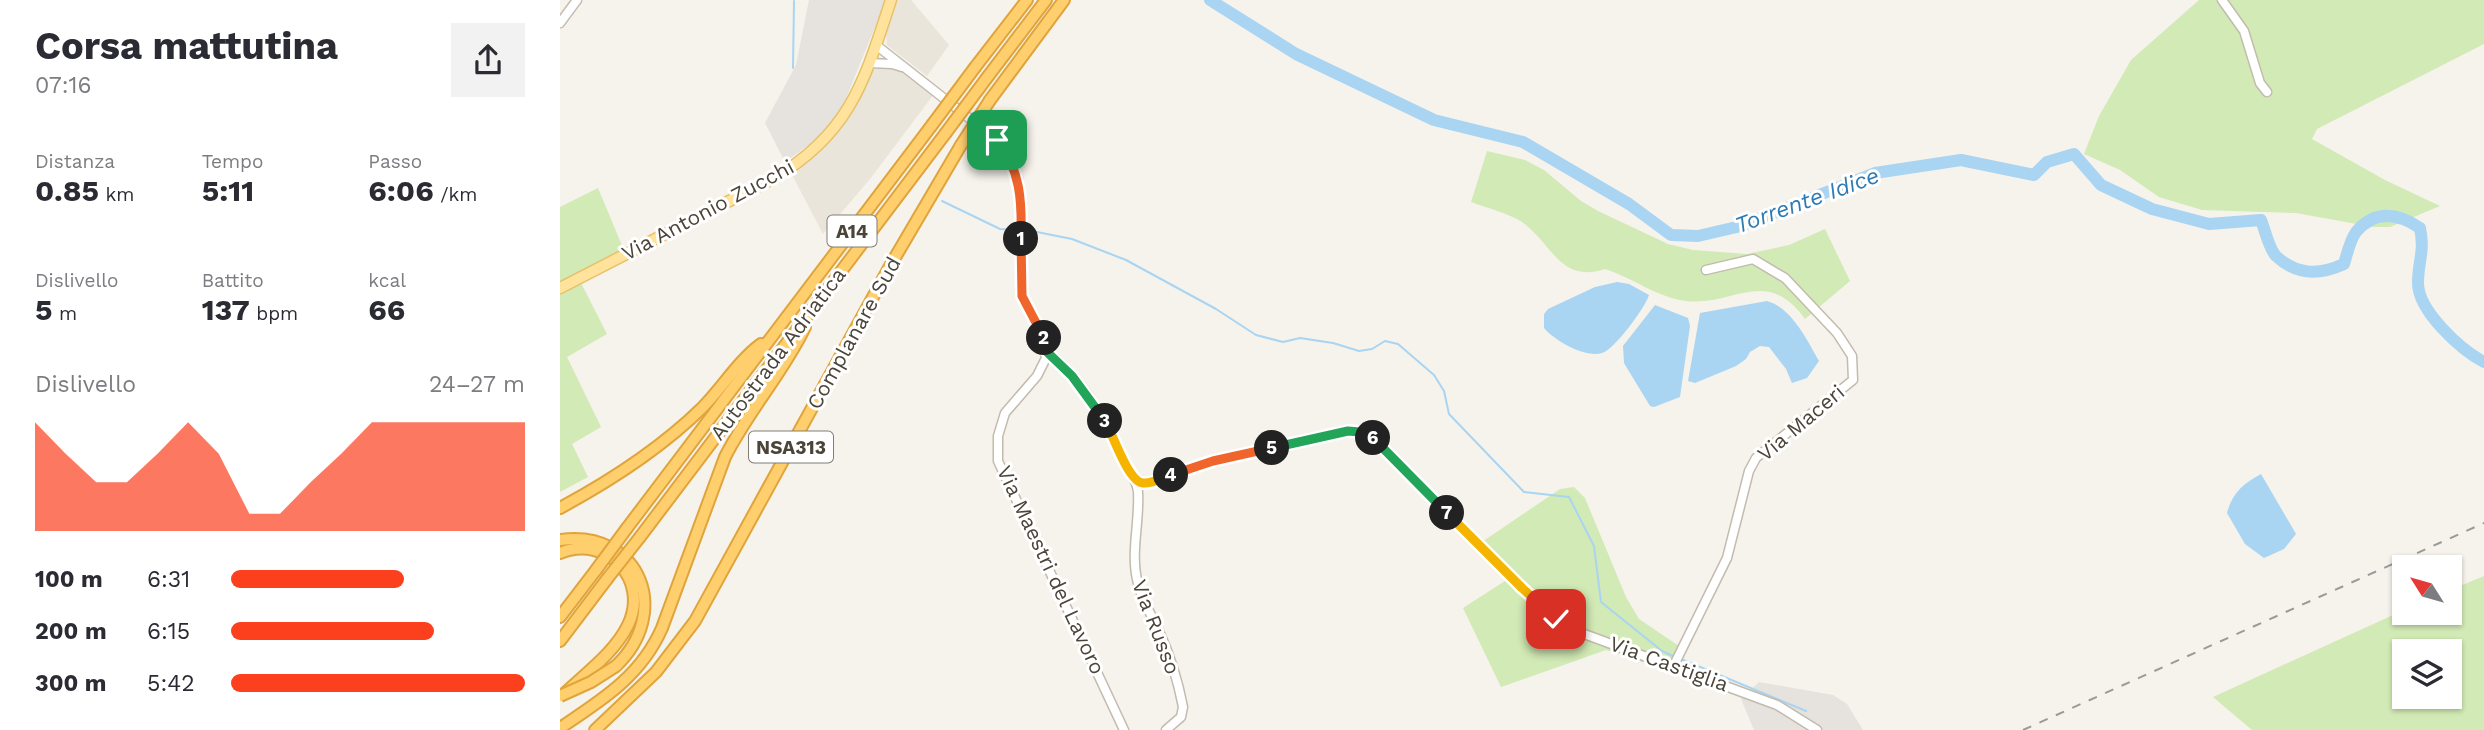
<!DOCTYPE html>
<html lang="it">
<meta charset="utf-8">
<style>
:root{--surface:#fff;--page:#f2f2f3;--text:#2b2b33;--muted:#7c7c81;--accent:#fc3f1d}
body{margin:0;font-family:"Work Sans",sans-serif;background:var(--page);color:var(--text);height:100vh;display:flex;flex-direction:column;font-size:26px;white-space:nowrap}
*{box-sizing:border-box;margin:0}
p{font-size:23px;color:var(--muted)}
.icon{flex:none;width:38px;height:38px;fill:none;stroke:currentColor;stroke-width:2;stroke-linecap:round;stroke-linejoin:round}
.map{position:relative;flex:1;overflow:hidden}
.panel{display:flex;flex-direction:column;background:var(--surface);width:560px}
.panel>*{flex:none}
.needle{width:46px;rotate:307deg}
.tools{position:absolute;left:1832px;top:555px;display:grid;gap:14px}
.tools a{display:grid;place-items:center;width:70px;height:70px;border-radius:0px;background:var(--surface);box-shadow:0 2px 5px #0004;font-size:35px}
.pin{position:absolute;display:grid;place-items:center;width:60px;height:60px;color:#fff;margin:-30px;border-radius:14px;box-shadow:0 4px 10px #0006}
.km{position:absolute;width:35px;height:35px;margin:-18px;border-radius:50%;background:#222;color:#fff;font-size:19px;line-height:35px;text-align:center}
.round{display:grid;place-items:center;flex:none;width:74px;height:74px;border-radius:0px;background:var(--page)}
.summary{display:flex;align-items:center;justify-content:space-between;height:119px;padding:0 35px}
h1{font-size:38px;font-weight:700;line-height:52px}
.metrics{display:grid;grid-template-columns:repeat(3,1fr);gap:10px;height:119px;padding:7px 35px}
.metrics div{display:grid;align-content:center}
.metrics b{font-size:30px;font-weight:700}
.metrics small{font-size:19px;font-weight:400}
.metrics p{font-size:19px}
.chart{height:196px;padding:14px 35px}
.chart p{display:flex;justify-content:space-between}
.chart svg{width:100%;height:126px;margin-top:7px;fill:var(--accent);opacity:.7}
ul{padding:0 35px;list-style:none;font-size:23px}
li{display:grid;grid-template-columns:112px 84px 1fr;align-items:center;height:52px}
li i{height:18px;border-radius:9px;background:var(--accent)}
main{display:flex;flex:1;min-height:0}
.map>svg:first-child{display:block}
</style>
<main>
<section class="panel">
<div class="summary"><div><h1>Corsa mattutina</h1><p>07:16</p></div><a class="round"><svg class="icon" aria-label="share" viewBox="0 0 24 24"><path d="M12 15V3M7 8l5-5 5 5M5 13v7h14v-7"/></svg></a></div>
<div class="metrics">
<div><p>Distanza</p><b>0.85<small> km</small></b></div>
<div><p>Tempo</p><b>5:11</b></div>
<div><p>Passo</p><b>6:06<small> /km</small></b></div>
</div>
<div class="metrics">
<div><p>Dislivello</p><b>5<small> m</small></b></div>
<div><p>Battito</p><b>137<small> bpm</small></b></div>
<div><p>kcal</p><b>66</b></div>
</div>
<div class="chart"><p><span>Dislivello</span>24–27 m</p>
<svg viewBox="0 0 160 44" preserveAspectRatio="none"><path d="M0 44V6L10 17L20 27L30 27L40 17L50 6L60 17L70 38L80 38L90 27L100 17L110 6L120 6L130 6L140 6L150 6L160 6V44z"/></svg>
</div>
<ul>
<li><b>100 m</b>6:31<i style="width:59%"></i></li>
<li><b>200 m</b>6:15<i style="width:69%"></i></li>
<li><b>300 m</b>5:42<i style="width:100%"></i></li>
</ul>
</section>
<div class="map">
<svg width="1924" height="730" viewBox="0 0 1924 730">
<rect width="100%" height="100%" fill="#f6f3ec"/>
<g fill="#eae5da">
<polygon points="338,0 351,0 389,45 367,76 327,45 326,35"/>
<polygon points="324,67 341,71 374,94 310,179 263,234 230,171 269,139 290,115 308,75 315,69"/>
</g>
<g fill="#e6e2dd">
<polygon points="249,0 326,0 282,108 264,134 225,162 205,123 236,65"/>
<polygon points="1199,682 1273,695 1287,704 1303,730 1194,730 1181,699"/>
</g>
<g fill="#d2eab5" fill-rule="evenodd">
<polygon points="1639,0 1924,0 1924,44 1757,129 1752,139 1825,180 1880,206 1830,227 1813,227 1736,213 1642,210 1599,197 1560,170 1524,154 1539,116 1571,60"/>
<path d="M 927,151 L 965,160 L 984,170 L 1021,201 L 1038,211 L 1108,244 L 1133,250 L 1187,254 L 1229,245 L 1265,229 L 1290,281 L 1245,319 C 1206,265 1173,307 1126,301 C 1098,298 1071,277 1045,269 C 1000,284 992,243 962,222 C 948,213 927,208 911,202 Z"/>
<polygon points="38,188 66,255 20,281 47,334 7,357 41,427 12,444 28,477 0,492 0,207"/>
<polygon points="1014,487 1025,498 1066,597 1079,619 1122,648 1116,662 1103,669 1046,650 941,687 903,608 948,579 916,546 1000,489"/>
<path d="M 1924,576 L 1924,730 L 1692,730 L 1653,697 L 1844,610 L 1844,612 L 1890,612 L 1890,590 ZM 1844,651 L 1890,651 L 1890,696 L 1844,696 Z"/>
</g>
<g fill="#a9d4f2">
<path d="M 1057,282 L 1069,284 L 1089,295 C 1085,308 1054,350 1042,353 C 1025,358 995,341 984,328 L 984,314 L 988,309 L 1035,287 Z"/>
<path d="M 1207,301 C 1232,308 1247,340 1259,361 L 1247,378 L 1232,383 L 1226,369 L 1209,347 L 1200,346 L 1190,352 L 1186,359 L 1176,366 L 1135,383 L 1128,381 L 1140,313 Z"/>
<polygon points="1095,305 1128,318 1130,326 1120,397 1094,407 1090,406 1064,363 1063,346"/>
<path d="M 1701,474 L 1736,534 L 1724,549 L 1704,558 L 1685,544 L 1667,513 C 1672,493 1683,484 1701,474 Z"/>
</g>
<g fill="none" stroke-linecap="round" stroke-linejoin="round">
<g stroke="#a9d4f2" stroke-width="2">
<polyline points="233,68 234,1"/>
<polyline points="382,201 440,229 455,230"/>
<polyline points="467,230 512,239 566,260 656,309 696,335 723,342 740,338 773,343 799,351 812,349 825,341 838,344 874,375 884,391 889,414 964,492 1009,497 1034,546 1041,602 1102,651 1115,657"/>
<polyline points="1121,659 1246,711"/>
</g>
<path stroke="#a9d4f2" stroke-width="12" d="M 650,0 L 736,54 L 874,120 L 963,142 L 1069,204 L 1111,235 L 1138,236 L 1181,226 L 1315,173 L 1401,160 L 1474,175 L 1487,162 L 1514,154 L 1541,185 L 1592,209 L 1649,224 L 1701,220 C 1705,230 1709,249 1716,256 C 1737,276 1760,275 1784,264 C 1787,254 1790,240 1796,232 C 1815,209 1838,213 1860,228 C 1865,252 1858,261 1858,283 C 1858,311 1901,350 1924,362"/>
<g stroke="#c2bbae" stroke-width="11">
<g id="minor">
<polyline points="1662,0 1684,31 1700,83 1707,92"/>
<polyline points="0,23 17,0"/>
<polyline points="316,45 437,140 452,161 458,178 461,200 461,289 465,304 484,338 486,358 477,376 445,413 438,436 438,461 564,730"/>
<polyline points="309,63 332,64 342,67"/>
<path d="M 486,351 C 525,379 548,426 568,468 C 572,478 577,481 578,492 C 580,524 569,556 579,587 C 583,602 592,616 599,631 C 610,655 618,681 623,707 L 621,717 L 606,730"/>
<polyline points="577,481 592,482 653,461 788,431 800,432 818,441 942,569 996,619 1016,631 1217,705 1257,730"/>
<polyline points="1114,665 1167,558 1189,471 1196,458 1293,380 1292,356 1277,333 1225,278 1193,259 1146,270"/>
</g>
</g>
<g stroke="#e6c16a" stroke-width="13">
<path id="major" d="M 0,288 L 214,178 C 291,133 305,79 331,0"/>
</g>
<g stroke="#e0a43c" stroke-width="14">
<g id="highway">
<polyline points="416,66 467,0"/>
<polyline points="429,75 486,0"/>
<polyline points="430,100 504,0"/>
<path d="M 0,508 C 52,480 100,449 142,408 C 162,388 178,361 201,344"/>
<polyline points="67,528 372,125"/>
<polyline points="80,537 385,134"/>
<path d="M 0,540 C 81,529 112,613 56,666"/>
<path d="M 0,553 C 47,534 90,580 68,625 C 55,652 26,673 5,693"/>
<polyline points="0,617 36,570"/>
<polyline points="0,641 47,579"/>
<path d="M 0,728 C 42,700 81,676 102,628 L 165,457 C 188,411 223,373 245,327"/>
<polyline points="35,730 96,672 135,621 330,266 401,145"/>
</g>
</g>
<use href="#minor" stroke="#fff" stroke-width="8"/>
<use href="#major" stroke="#ffe39c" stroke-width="10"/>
<use href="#highway" stroke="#ffcf6e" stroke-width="10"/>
<polyline stroke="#9a9a9a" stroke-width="2" stroke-dasharray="9 9" stroke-linecap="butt" points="1463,730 1924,523"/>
<g stroke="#e0a43c" stroke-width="14" stroke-linecap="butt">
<g id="highway-bridge">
<polyline points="372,125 416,66"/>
<polyline points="385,134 429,75"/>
<polyline points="401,145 430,100"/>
<polyline points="36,570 67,528"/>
<polyline points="47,579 80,537"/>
<polyline points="0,696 31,682 56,666"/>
</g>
</g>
<use href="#highway-bridge" stroke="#ffcf6e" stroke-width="10"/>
</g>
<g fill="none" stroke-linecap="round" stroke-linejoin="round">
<g stroke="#fff" stroke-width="14">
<path id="split-1" d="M 437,140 C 461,170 462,202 461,239"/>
</g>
<g stroke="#fff" stroke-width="14">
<polyline id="split-2" points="461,239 462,296 484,338"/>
</g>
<g stroke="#fff" stroke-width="14">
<polyline id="split-3" points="484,338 486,351 512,376 545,421"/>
</g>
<g stroke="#fff" stroke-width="14">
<path id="split-4" d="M 545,421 C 553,434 568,482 583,483 C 592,484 602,478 611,475"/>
</g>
<g stroke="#fff" stroke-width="14">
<polyline id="split-5" points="611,475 653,461 712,448"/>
</g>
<g stroke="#fff" stroke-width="14">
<polyline id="split-6" points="712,448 788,431 800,432 813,438"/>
</g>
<g stroke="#fff" stroke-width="14">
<polyline id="split-7" points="813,438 887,513"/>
</g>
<g stroke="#fff" stroke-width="14">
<polyline id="split-8" points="887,513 961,587"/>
</g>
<g stroke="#fff" stroke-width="14">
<polyline id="split-9" points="961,587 996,619"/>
</g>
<use href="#split-1" stroke="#f0652b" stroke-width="9"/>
<use href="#split-2" stroke="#f0652b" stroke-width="9"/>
<use href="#split-3" stroke="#22a559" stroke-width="9"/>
<use href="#split-4" stroke="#f5b400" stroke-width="9"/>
<use href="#split-5" stroke="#f0652b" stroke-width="9"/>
<use href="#split-6" stroke="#22a559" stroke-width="9"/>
<use href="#split-7" stroke="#22a559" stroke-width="9"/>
<use href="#split-8" stroke="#f5b400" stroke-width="9"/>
<use href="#split-9" stroke="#f5b400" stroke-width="9"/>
</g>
<g text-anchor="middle" stroke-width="6" stroke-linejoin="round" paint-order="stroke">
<g fill="#fff" stroke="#817c74" stroke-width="2">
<rect x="267.5" y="215.5" width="49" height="31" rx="5"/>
<rect x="189" y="431.5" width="84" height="31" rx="5"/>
</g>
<g font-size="19" font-weight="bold" fill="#4b4439">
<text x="292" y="238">A14</text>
<text x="231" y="454">NSA313</text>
</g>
<g font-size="21" fill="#4b4439" stroke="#fff">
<text transform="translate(148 210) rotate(-28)" y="7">Via Antonio Zucchi</text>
<text transform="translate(294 333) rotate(-61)" y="7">Complanare Sud</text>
<text transform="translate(218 354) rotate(-53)" y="7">Autostrada Adriatica</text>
<text transform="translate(1241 423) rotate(-40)" y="7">Via Maceri</text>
<text transform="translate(491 570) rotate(65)" y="7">Via Maestri del Lavoro</text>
<text transform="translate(596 627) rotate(69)" y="7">Via Russo</text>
<text transform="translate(1109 664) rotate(20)" y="7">Via Castiglia</text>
</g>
<g font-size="23" font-style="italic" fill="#2e7ab2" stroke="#fff">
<text transform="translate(1247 200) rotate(-20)" y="8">Torrente Idice</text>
</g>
</g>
</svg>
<div class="tools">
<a><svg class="needle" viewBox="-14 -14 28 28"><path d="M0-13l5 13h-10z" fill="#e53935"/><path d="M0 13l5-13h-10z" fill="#7c7c81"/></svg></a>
<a><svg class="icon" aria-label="layers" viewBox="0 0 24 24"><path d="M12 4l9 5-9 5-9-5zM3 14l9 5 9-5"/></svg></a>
</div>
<div class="pin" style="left:437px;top:140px;background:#1e9e55"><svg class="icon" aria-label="arrive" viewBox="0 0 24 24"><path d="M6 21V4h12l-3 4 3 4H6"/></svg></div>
<div class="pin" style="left:996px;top:619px;background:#d93025"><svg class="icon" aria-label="check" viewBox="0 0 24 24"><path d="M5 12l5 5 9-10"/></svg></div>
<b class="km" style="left:461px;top:239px">1</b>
<b class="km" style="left:484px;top:338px">2</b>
<b class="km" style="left:545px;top:421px">3</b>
<b class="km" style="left:611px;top:475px">4</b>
<b class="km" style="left:712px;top:448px">5</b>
<b class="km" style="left:813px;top:438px">6</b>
<b class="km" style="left:887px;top:513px">7</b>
</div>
</main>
